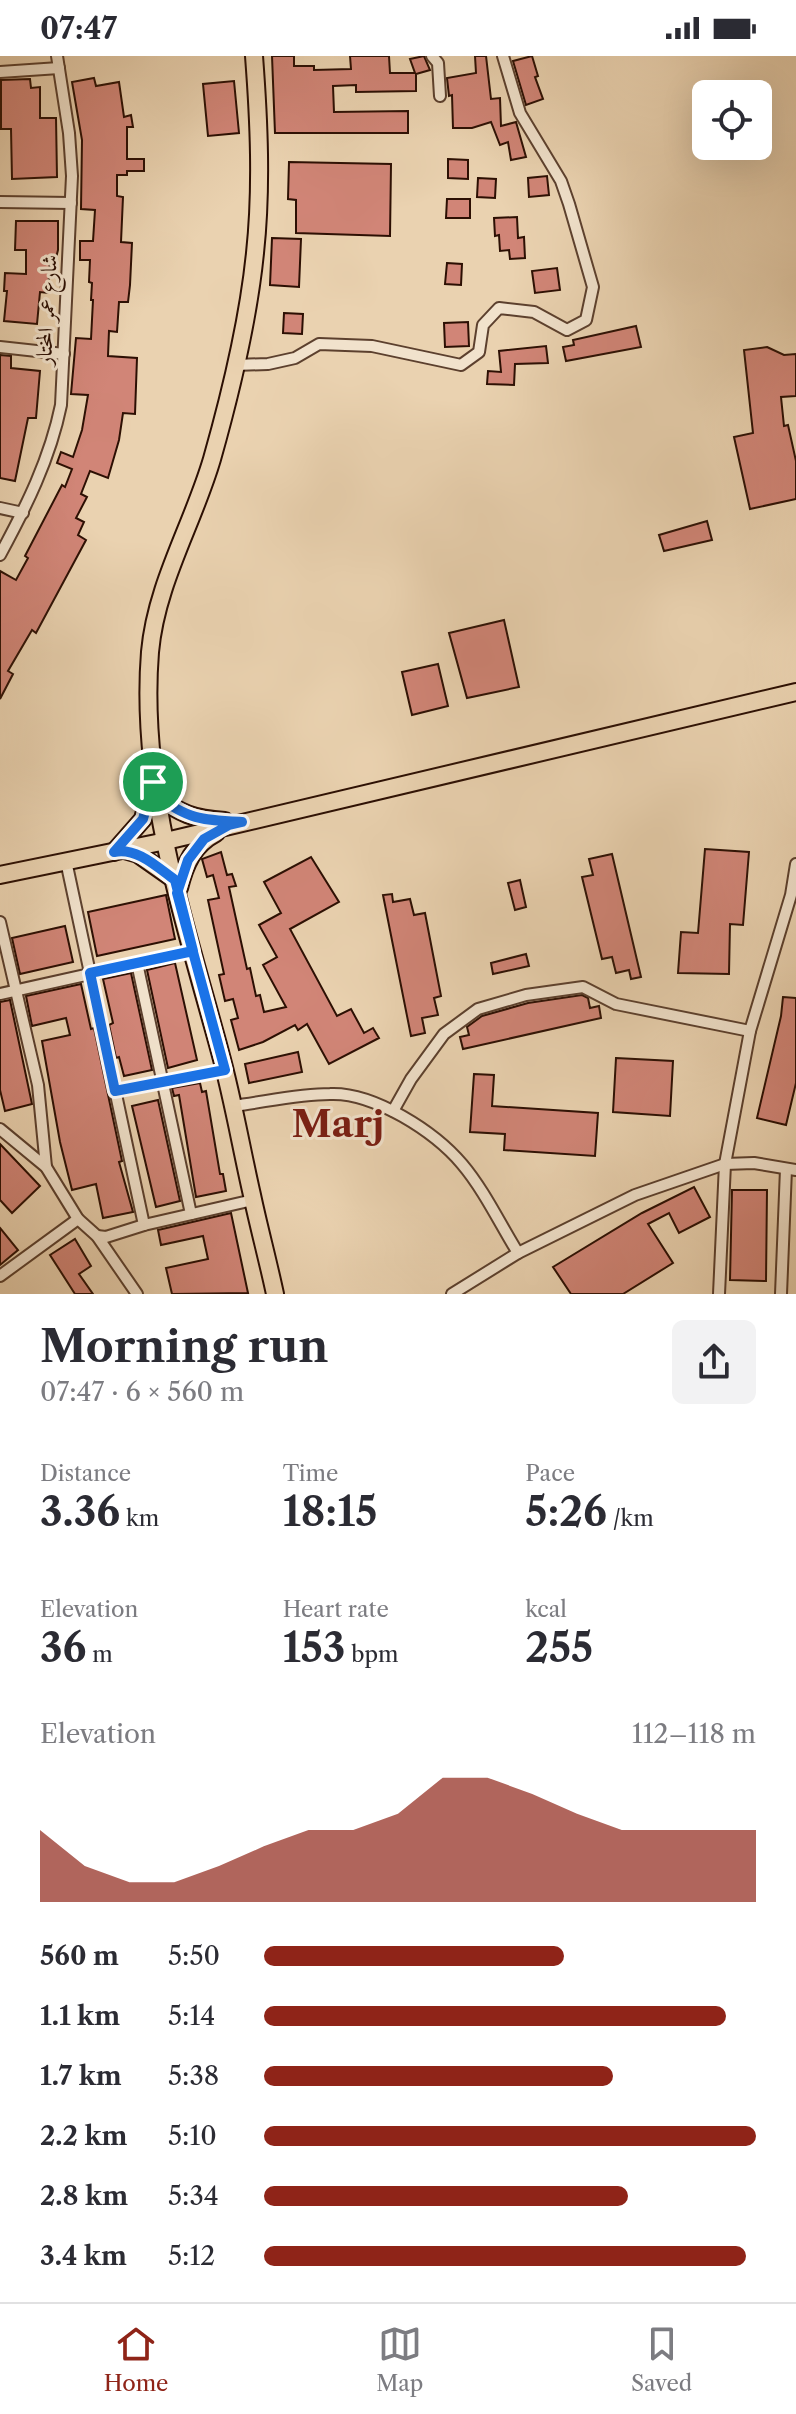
<!DOCTYPE html>
<meta charset="utf-8">
<style>
:root{--surface:#fff;--page:#f2f2f3;--text:#2b2b33;--muted:#7c7c81;--line:#e1e1e2;--accent:#8f2418}
body{margin:0;font-family:"Libre Caslon Text",Amiri,serif;background:var(--page);color:var(--text);height:100vh;display:flex;flex-direction:column;font-size:30px;white-space:nowrap}
*{box-sizing:border-box;margin:0}
p{font-size:26px;color:var(--muted)}
.icon{flex:none;width:44px;height:44px;fill:none;stroke:currentColor;stroke-width:2;stroke-linecap:round;stroke-linejoin:round}
.map{position:relative;height:1238px;overflow:hidden}
.details{display:flex;flex-direction:column;background:var(--surface);flex:1}
.details>*{flex:none}
.tools{position:absolute;left:692px;top:24px;display:grid;gap:16px}
.tools a{display:grid;place-items:center;width:80px;height:80px;border-radius:12px;background:var(--surface);box-shadow:0 8px 32px #0002;font-size:40px}
.pin{position:absolute;display:grid;place-items:center;width:68px;height:68px;color:#fff;margin:-34px;border:4px solid #fff;border-radius:50%;box-shadow:0 2px 8px #0007}
.round{display:grid;place-items:center;flex:none;width:84px;height:84px;border-radius:12px;background:var(--page)}
.summary{display:flex;align-items:center;justify-content:space-between;height:136px;padding:0 40px}
h1{font-size:44px;font-weight:800;line-height:60px}
.figures{display:grid;grid-template-columns:repeat(3,1fr);gap:12px;height:136px;padding:8px 40px}
.figures div{display:grid;align-content:center}
.figures b{font-size:40px;font-weight:800}
.figures small{font-size:22px;font-weight:400}
.figures p{font-size:22px}
.chart{height:224px;padding:16px 40px}
.chart p{display:flex;justify-content:space-between}
.chart svg{width:100%;height:144px;margin-top:8px;fill:var(--accent);opacity:.7}
ul{padding:0 40px;list-style:none;font-size:26px}
li{display:grid;grid-template-columns:128px 96px 1fr;align-items:center;height:60px}
li i{height:20px;border-radius:10px;background:var(--accent)}
.status{display:flex;justify-content:space-between;align-items:center;height:56px;padding:0 40px;background:var(--surface);direction:ltr}
.status svg{height:22px;fill:currentColor}
.tab-bar{display:flex;justify-content:space-around;align-items:center;height:112px;border-top:2px solid var(--line);background:var(--surface);font-size:22px;color:var(--muted)}
.tab-bar a{display:grid;justify-items:center;gap:4px}
.tab-bar .on{color:var(--accent)}
.map>svg:first-child{display:block}
</style>
<div class="status"><b>07:47</b><svg viewBox="0 0 49 12"><path d="M0 12V9h3v3zM5 12V6h3v6zM10 12V3h3v9zM15 12V0h3v12zM26 1h20v11H26zM47 4h2v5h-2z"/></svg></div>
<div class="map">
<svg width="796" height="1238" viewBox="0 0 796 1238">
<rect width="100%" height="100%" fill="#ead2b0"/>
<filter id="stains"><feTurbulence type="fractalNoise" baseFrequency=".0025" numOctaves="4"/><feColorMatrix values="0 0 0 0 .2 0 0 0 0 .09 0 0 0 0 .02 0 0 0 .5 -.17"/></filter>
<radialGradient id="worn" r=".72"><stop offset=".6" stop-color="#630" stop-opacity="0"/><stop offset="1" stop-color="#630" stop-opacity=".3"/></radialGradient>
<g fill="#d18577" stroke="#2c0f03" stroke-width="2">
<polygon points="272,0 294,0 294,10 314,10 314,14 351,13 350,0 389,0 390,17 415,17 410,3 424,0 430,14 416,18 416,35 356,36 356,29 333,30 334,56 408,55 408,77 275,77"/>
<polygon points="475,0 486,0 491,43 500,42 501,70 516,66 526,101 511,104 508,86 500,89 491,66 472,72 453,72 452,39 449,40 447,22 476,17"/>
<polygon points="532,0 538,20 535,21 543,43 526,49 513,5"/>
<polygon points="94,22 96,30 119,26 124,61 131,59 133,71 127,71 127,103 144,103 144,115 127,115 127,119 117,119 117,140 123,141 121,186 132,187 130,229 128,246 119,246 117,276 109,275 108,300 137,302 135,358 123,357 119,384 108,422 90,415 81,438 87,441 76,462 84,466 78,479 86,484 36,577 32,574 8,615 13,618 0,643 0,515 16,524 28,502 25,500 62,429 65,431 72,413 57,407 61,396 73,401 82,374 88,339 71,338 76,282 91,283 93,244 91,244 92,227 89,226 90,204 80,204 80,185 93,185 95,154 81,153 82,84 72,26"/>
<polygon points="30,23 31,32 40,31 40,62 56,62 57,121 12,123 11,73 1,73 1,24"/>
<polygon points="234,25 239,77 208,80 203,28"/>
<polygon points="448,103 468,104 468,123 448,122"/>
<polygon points="289,106 391,108 390,180 296,177 296,144 288,143"/>
<polygon points="547,120 549,139 529,141 528,122"/>
<polygon points="478,122 496,123 495,142 477,141"/>
<polygon points="447,143 470,143 470,162 446,162"/>
<polygon points="517,161 518,182 524,181 525,202 510,203 509,194 500,195 499,179 495,180 494,162"/>
<polygon points="16,165 58,165 58,194 56,202 50,202 48,237 40,236 37,268 4,265 7,235 4,235 5,217 26,218 26,194 15,194"/>
<polygon points="272,182 301,183 299,231 270,229"/>
<polygon points="447,207 462,208 461,229 445,228"/>
<polygon points="557,212 560,234 535,237 532,215"/>
<polygon points="284,257 303,258 302,278 283,277"/>
<polygon points="468,266 469,290 445,291 444,267"/>
<polygon points="636,270 641,291 566,305 563,291 574,289 573,284"/>
<polygon points="546,290 548,307 515,308 514,329 487,328 488,315 501,316 499,295"/>
<polygon points="767,291 784,299 796,298 796,340 781,341 784,370 788,369 796,405 796,443 750,453 734,381 753,377 744,294"/>
<polygon points="0,299 11,300 11,312 40,315 36,362 28,362 15,425 0,422"/>
<polygon points="707,465 712,484 664,495 659,479"/>
<polygon points="504,564 519,631 467,642 449,577"/>
<polygon points="438,608 448,650 412,659 402,616"/>
<polygon points="705,793 749,796 743,869 730,868 729,918 678,917 681,876 698,877"/>
<polygon points="221,796 227,819 232,818 236,830 229,831 247,913 250,912 256,940 260,939 264,956 286,951 263,909 277,901 259,869 281,857 264,826 311,801 339,846 290,873 337,960 351,953 364,977 373,972 379,982 329,1008 307,968 298,974 295,969 263,986 239,994 231,964 238,962 233,943 225,945 219,919 224,918 208,844 219,842 213,819 207,821 202,803"/>
<polygon points="612,798 641,921 631,923 629,914 616,917 612,901 602,903 582,821 593,819 589,803"/>
<polygon points="520,824 526,851 515,854 508,827"/>
<polygon points="392,838 393,846 410,843 414,859 425,857 441,940 434,942 438,959 422,962 425,977 411,980 383,839"/>
<polygon points="166,839 175,883 97,900 88,856"/>
<polygon points="65,870 73,906 20,918 12,882"/>
<polygon points="526,898 529,910 493,918 491,907"/>
<polygon points="175,907 197,1004 168,1012 147,914"/>
<polygon points="131,917 152,1014 124,1020 119,1001 116,1002 109,969 113,967 103,923"/>
<polygon points="81,928 91,973 94,972 122,1105 119,1106 133,1156 103,1162 96,1128 72,1134 60,1086 42,985 70,979 66,962 32,970 26,940"/>
<polygon points="582,939 588,942 590,952 599,950 601,962 463,993 460,981 469,979 467,971 482,960 528,947"/>
<polygon points="783,941 796,942 796,1027 786,1069 757,1062 781,960"/>
<polygon points="10,944 32,1048 5,1055 0,1034 0,946"/>
<polygon points="298,996 302,1016 249,1027 245,1008"/>
<polygon points="616,1002 673,1005 670,1060 613,1056"/>
<polygon points="474,1018 494,1019 492,1050 598,1057 595,1100 504,1094 505,1078 470,1076"/>
<polygon points="200,1027 202,1036 206,1035 220,1118 223,1118 226,1135 196,1141 179,1039 174,1040 172,1032"/>
<polygon points="158,1044 180,1145 156,1151 132,1050"/>
<polygon points="0,1088 40,1130 12,1157 0,1144"/>
<polygon points="694,1131 710,1161 679,1177 669,1157 648,1168 673,1207 623,1238 571,1238 553,1211 642,1157"/>
<polygon points="732,1134 767,1134 766,1225 730,1224"/>
<polygon points="231,1157 248,1237 172,1238 166,1212 208,1203 203,1180 161,1189 158,1174"/>
<polygon points="0,1172 18,1194 0,1209"/>
<polygon points="75,1183 91,1210 79,1218 93,1238 75,1238 50,1199"/>
</g>
<g fill="none" stroke-linecap="round" stroke-linejoin="round">
<g stroke="#5c402e" stroke-width="14">
<g id="minor">
<polyline points="432,0 438,7 440,40"/>
<polyline points="0,16 59,12"/>
<polyline points="0,146 71,147"/>
<polyline points="0,291 64,298"/>
<polyline points="235,309 268,308 295,302 319,288 372,290 461,309 479,296 483,269 499,252 534,256 567,274 586,264 593,231 569,148 561,125 520,57 503,0"/>
<polyline points="0,452 23,457"/>
<path d="M 0,499 C 26,451 50,403 61,349 L 72,120 L 69,77 L 57,0"/>
<polyline points="66,805 144,1169"/>
<polyline points="0,866 38,1029 46,1111"/>
<polyline points="137,907 191,1158"/>
<polyline points="0,938 193,895"/>
<polyline points="115,1035 225,1014"/>
<path d="M 233,1050 C 265,1046 298,1038 330,1038 C 374,1036 435,1076 462,1108 C 484,1134 500,1168 518,1197"/>
<polyline points="393,1055 411,1023 444,978 478,953 526,939 583,931 616,948 750,975"/>
<polyline points="0,1073 46,1111 78,1163 97,1180 137,1238"/>
<polyline points="97,1180 106,1181 144,1169 253,1144"/>
<polyline points="0,1220 78,1163"/>
<polyline points="452,1238 518,1197 635,1139 725,1108 754,1107 796,1114"/>
<polyline points="719,1238 725,1108 750,975 791,839 796,808"/>
<polyline points="781,1238 786,1113"/>
</g>
</g>
<g stroke="#2c0f03" stroke-width="20">
<g id="primary">
<path d="M 254,0 C 259,65 262,132 255,197 C 248,267 231,336 212,403 C 193,468 156,528 150,596 C 139,733 185,866 220,996 C 233,1043 241,1091 252,1139 C 259,1172 268,1205 275,1238"/>
<path d="M 155,739 C 181,758 193,763 225,765"/>
<polyline points="124,794 138,798 175,824"/>
<polyline points="114,796 143,763 151,732"/>
<polyline points="0,819 166,785 796,636"/>
<path d="M 179,832 C 185,808 193,789 216,777"/>
</g>
</g>
<use href="#minor" stroke="#f1e2cc" stroke-width="10"/>
<use href="#primary" stroke="#ead2b0" stroke-width="16"/>
</g>
<g fill="none" stroke-linecap="round" stroke-linejoin="round">
<g stroke="#fff" stroke-width="16">
<path id="route" d="M 153,726 L 143,763 L 114,796 C 137,791 157,811 175,824 L 193,895 L 90,917 L 115,1035 L 225,1014 L 177,837 L 188,804 L 204,783 L 229,769 L 242,766 C 201,764 190,764 155,739 L 153,726"/>
</g>
<use href="#route" stroke="#1a73e8" stroke-width="10"/>
</g>
<g text-anchor="middle" stroke-width="6" stroke-linejoin="round" paint-order="stroke">
<g font-size="22" fill="#2c0f03" stroke="#f1e2cc">
<text transform="translate(46 254) rotate(-87)" y="8">شارع عمر المختار</text>
</g>
<g font-size="38" font-weight="bold" fill="#7a1f14" stroke="#f1e2cc">
<text x="338" y="1081">Marj</text>
</g>
</g>
<rect width="100%" height="100%" filter="url(#stains)"/>
<rect width="100%" height="100%" fill="url(#worn)"/>
</svg>
<div class="tools">
<a><svg class="icon" aria-label="locate" viewBox="0 0 24 24"><circle cx="12" cy="12" r="6"/><path d="M12 2v4M12 18v4M2 12h4M18 12h4"/></svg></a>
</div>
<div class="pin" style="left:153px;top:726px;background:#1e9e55"><svg class="icon" aria-label="arrive" viewBox="0 0 24 24"><path d="M6 21V4h12l-3 4 3 4H6"/></svg></div>
</div>
<section class="details">
<div class="summary"><div><h1>Morning run</h1><p>07:47 · 6 × 560 m</p></div><a class="round"><svg class="icon" aria-label="share" viewBox="0 0 24 24"><path d="M12 15V3M7 8l5-5 5 5M5 13v7h14v-7"/></svg></a></div>
<div class="figures">
<div><p>Distance</p><b>3.36<small> km</small></b></div>
<div><p>Time</p><b>18:15</b></div>
<div><p>Pace</p><b>5:26<small> /km</small></b></div>
</div>
<div class="figures">
<div><p>Elevation</p><b>36<small> m</small></b></div>
<div><p>Heart rate</p><b>153<small> bpm</small></b></div>
<div><p>kcal</p><b>255</b></div>
</div>
<div class="chart"><p><span>Elevation</span>112–118 m</p>
<svg viewBox="0 0 160 44" preserveAspectRatio="none"><path d="M0 44V22L10 33L20 38L30 38L40 33L50 27L60 22L70 22L80 17L90 6L100 6L110 11L120 17L130 22L140 22L150 22L160 22V44z"/></svg>
</div>
<ul>
<li><b>560 m</b>5:50<i style="width:61%"></i></li>
<li><b>1.1 km</b>5:14<i style="width:94%"></i></li>
<li><b>1.7 km</b>5:38<i style="width:71%"></i></li>
<li><b>2.2 km</b>5:10<i style="width:100%"></i></li>
<li><b>2.8 km</b>5:34<i style="width:74%"></i></li>
<li><b>3.4 km</b>5:12<i style="width:98%"></i></li>
</ul>
</section>
<nav class="tab-bar">
<a class="on"><svg class="icon" aria-label="home" viewBox="0 0 24 24"><path d="M3 11l9-7 9 7M6 9v11h12V9"/></svg>Home</a>
<a><svg class="icon" aria-label="map" viewBox="0 0 24 24"><path d="M3 6l6-2 6 2 6-2v14l-6 2-6-2-6 2zM9 4v14M15 6v14"/></svg>Map</a>
<a><svg class="icon" aria-label="saved" viewBox="0 0 24 24"><path d="M7 4h10v16l-5-4-5 4z"/></svg>Saved</a>
</nav>
